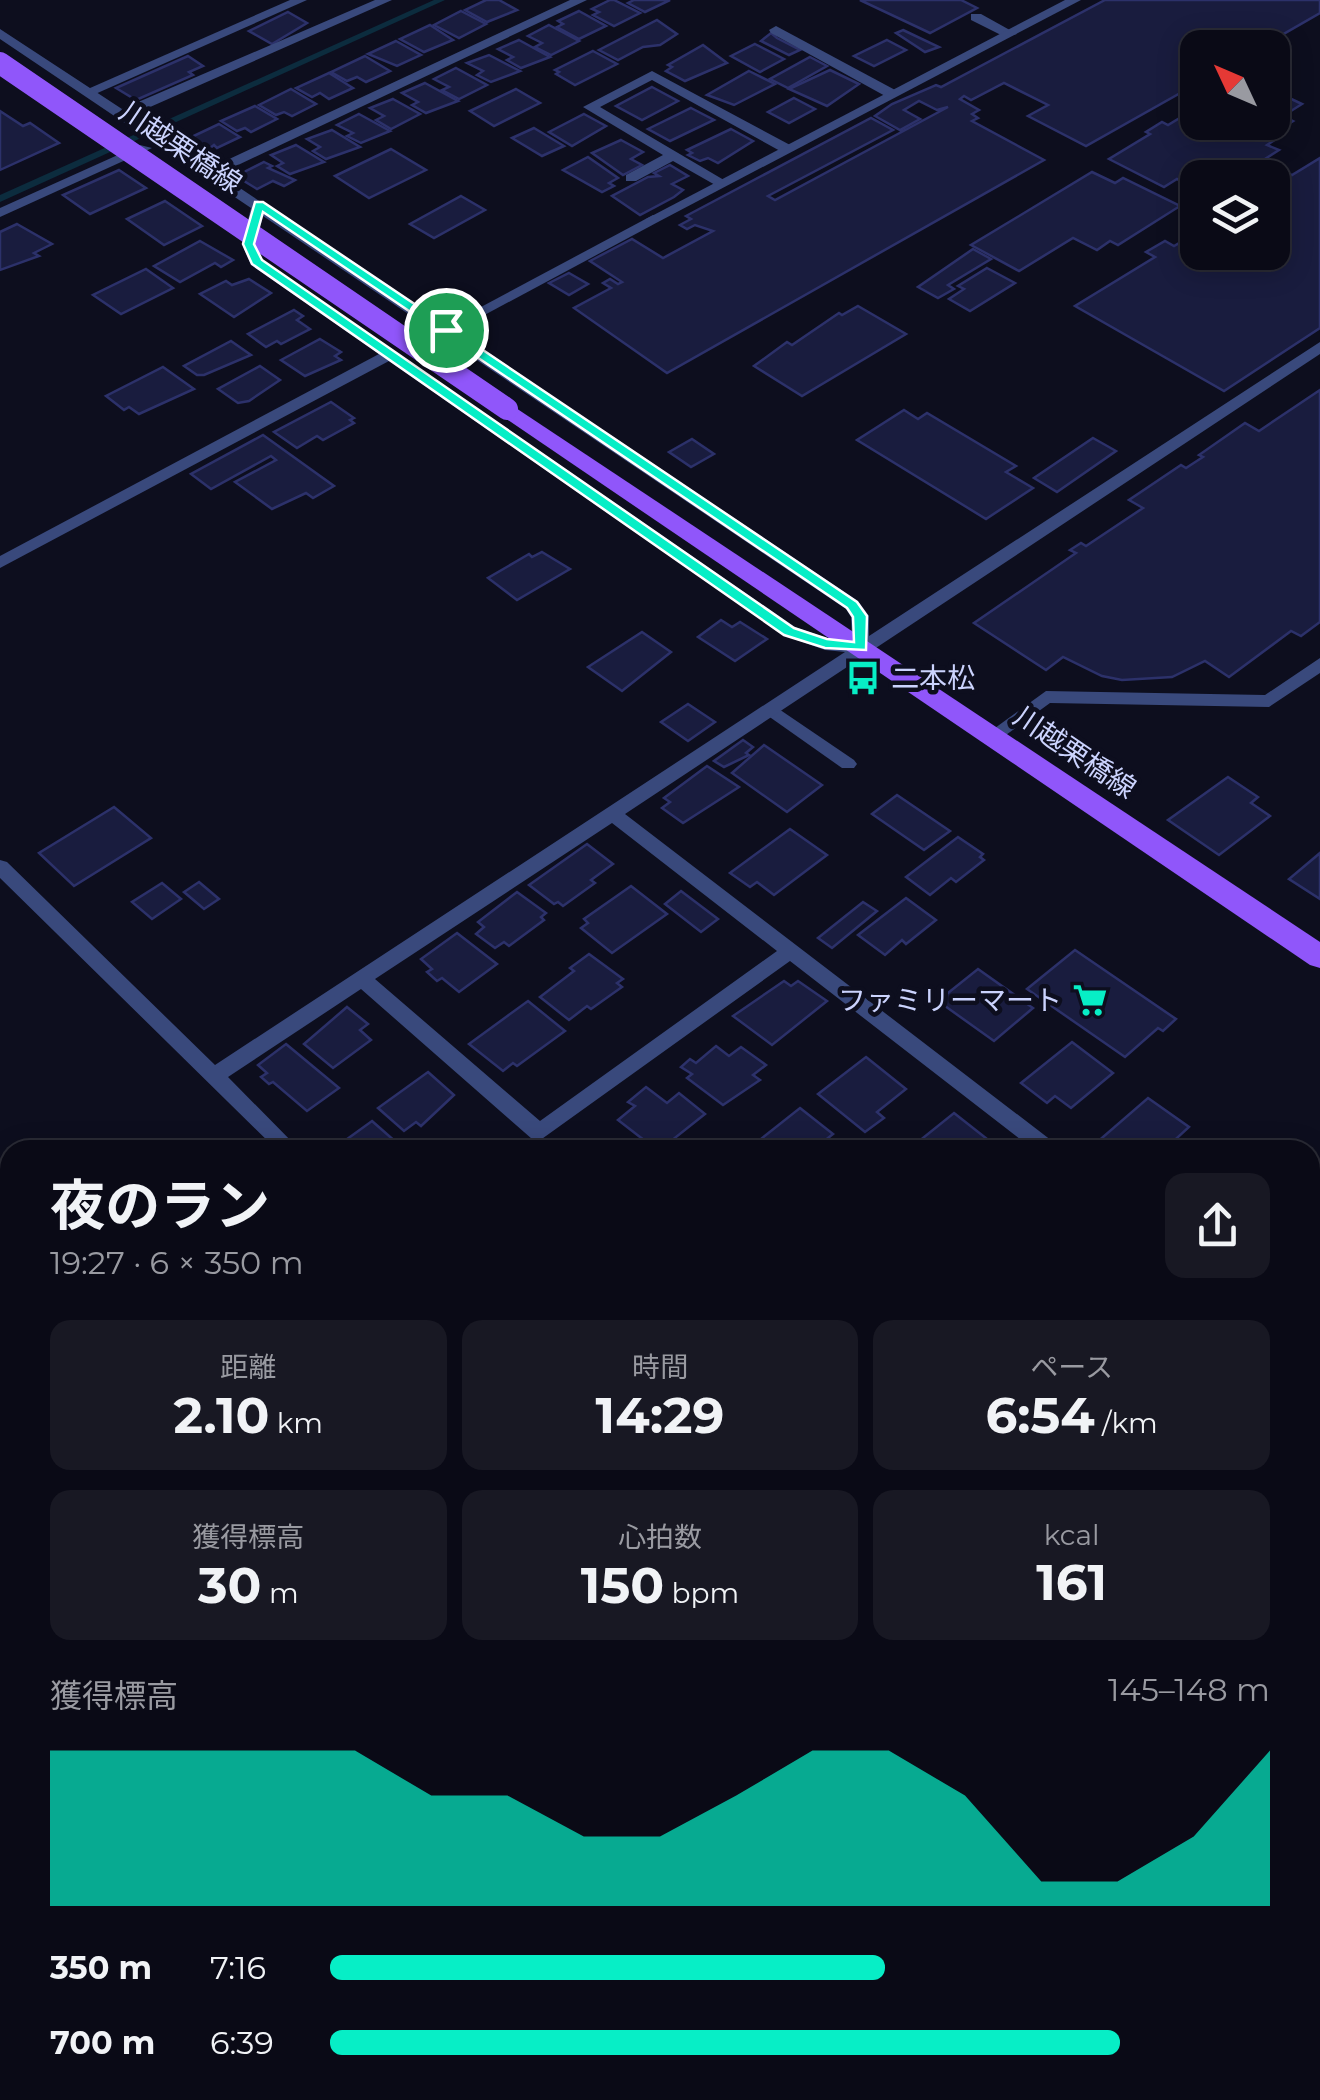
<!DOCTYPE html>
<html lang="ja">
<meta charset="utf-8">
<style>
:root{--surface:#0a0a16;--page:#181823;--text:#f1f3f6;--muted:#999aa1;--line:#2a2b35;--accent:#07eec6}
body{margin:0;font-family:Montserrat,"Noto Sans JP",sans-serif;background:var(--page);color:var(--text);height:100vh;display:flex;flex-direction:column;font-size:38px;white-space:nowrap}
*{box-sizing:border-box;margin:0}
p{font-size:32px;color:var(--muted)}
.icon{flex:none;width:55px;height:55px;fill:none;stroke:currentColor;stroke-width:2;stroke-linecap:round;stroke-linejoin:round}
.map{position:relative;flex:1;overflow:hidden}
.drawer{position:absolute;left:0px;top:1140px;width:1320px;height:960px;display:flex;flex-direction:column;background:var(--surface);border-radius:30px 30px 0 0;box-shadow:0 5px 25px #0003,0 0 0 2px var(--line)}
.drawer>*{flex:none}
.needle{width:65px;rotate:314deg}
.fabs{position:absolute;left:1180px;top:30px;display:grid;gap:20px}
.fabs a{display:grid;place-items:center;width:110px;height:110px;border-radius:20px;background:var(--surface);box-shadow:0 5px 25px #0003,0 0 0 2px var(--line);font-size:50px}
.pin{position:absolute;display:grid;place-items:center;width:85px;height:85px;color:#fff;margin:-42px;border:5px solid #fff;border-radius:50%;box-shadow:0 2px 10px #0007}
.round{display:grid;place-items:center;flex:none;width:105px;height:105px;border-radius:20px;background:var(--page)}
.overview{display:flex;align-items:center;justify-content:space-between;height:170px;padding:0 50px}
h1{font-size:55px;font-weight:700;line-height:75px}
.metrics{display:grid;grid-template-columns:repeat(3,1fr);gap:15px;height:170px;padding:10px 50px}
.metrics div{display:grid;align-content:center;border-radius:20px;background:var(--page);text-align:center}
.metrics b{font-size:50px;font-weight:700}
.metrics small{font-size:28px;font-weight:400}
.metrics p{font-size:28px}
.chart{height:280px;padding:20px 50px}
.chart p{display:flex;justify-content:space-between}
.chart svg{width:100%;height:180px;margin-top:10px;fill:var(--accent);opacity:.7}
ul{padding:0 50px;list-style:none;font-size:32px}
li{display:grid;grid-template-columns:160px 120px 1fr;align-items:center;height:75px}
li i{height:25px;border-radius:12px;background:var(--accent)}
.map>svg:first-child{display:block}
</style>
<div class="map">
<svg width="1320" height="2100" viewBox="0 0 1320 2100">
<rect width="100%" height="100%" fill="#0d0e1e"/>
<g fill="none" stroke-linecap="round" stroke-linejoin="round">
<polygon fill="#0c2c3e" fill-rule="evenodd" points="434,0 445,0 0,202 0,195"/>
</g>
<g fill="#191c3e" stroke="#2c316a" stroke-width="2.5">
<polygon points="486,0 499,0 517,10 487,22 465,10"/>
<polygon points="610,0 614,0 640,13 614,26 593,15 599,12 592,9"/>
<polygon points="634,0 670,0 645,12 628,3"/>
<polygon points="860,0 961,0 977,8 930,33"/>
<polygon points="1105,0 1320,0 1320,13 1259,48 1198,48 1198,83 1086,146 1028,116 1048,105 1004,83 971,100 964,96 960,99 979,110 972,114 978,118 972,121 1044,160 667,373 574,308 611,288 603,283 610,279 618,284 622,282 590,261 632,239 663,258 713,231 695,225 687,229 680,225 691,219 686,216 871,118 893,130 768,196 775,200 948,107 937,110 919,101 904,110 920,119 900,130 875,116 892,104 936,85 941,87"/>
<polygon points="461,11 486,24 459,38 434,25"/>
<polygon points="579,11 606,26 579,39 557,27 563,24 558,21"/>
<polygon points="288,12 307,23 272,44 249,31"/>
<polygon points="657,20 677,34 660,45 643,47 618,60 599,50"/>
<polygon points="430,25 453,40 424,52 400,39"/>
<polygon points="549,25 579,41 551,55 535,47 542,43 528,36"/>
<polygon points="903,30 939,47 925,52 896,33"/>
<polygon points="771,33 777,38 800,50 789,55 761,41"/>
<polygon points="519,40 550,57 521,68 507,60 513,57 498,49"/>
<polygon points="887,40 906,50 874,66 854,56"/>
<polygon points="396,41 421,55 397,66 368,54"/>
<polygon points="755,44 784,59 760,72 731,56"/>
<polygon points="703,45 727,63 685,81 666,71 672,67 668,65"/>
<polygon points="593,51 617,64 575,85 556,74 559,72 555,70"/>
<polygon points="489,55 520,71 491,82 477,75 483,71 467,63"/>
<polygon points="188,56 203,66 189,72 193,75 136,100 116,88"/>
<polygon points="365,56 390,71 366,82 357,77 347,81 331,72"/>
<polygon points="810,57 827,66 788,88 770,79"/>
<polygon points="456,68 487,85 459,99 442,90 449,87 434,79"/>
<polygon points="830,70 859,84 827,106 789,89"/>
<polygon points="749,71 775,84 734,105 707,95"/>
<polygon points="329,73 353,88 329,99 320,93 312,97 296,88"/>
<polygon points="425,83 458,101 426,113 412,105 418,102 402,93"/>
<polygon points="652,87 678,101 642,120 616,106"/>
<polygon points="291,89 316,104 292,116 284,112 276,115 259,105"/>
<polygon points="516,89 540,103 494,126 470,111"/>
<polygon points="1272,90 1302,104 1283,116 1293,121 1285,126 1275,121 1250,136 1262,133 1276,139 1267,145 1279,150 1235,178 1198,178 1198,189 1177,179 1164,187 1109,159 1150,134 1146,132 1162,122 1168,125 1198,107 1198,122 1272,122"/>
<polygon points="794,98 815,109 789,123 768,112"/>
<polygon points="393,99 420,114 391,129 376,120 384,116 370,108"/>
<polygon points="255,106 277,119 251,132 245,128 237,131 221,121"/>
<polygon points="691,108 714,120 670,141 648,129"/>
<polygon points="0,111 23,126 30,123 59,143 0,170"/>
<polygon points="359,114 390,131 361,143 347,136 353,133 337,125"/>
<polygon points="584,114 606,126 572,146 549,132"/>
<polygon points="219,124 240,137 217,148 214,145 201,155 181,142"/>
<polygon points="534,128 564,146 542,156 512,138"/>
<polygon points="731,129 753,141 718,163 708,158 700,161 688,155 692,153 687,150"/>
<polygon points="332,130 360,147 326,159 313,151 320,147 307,139"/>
<polygon points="621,140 643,152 631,159 642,165 623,175 592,153"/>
<polygon points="296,145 324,162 290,174 277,166 283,163 271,155"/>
<polygon points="391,149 426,170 369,198 335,176"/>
<polygon points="588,157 618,178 609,183 614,186 602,192 563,170"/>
<polygon points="1320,158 1320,328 1224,391 1075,306 1155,257 1146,252 1165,241 1174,246 1198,232 1198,252 1272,252 1272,178 1284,171 1292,175"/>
<polygon points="264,162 272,166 268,168 295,180 284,186 273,181 257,189 236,176"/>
<polygon points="670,165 688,176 672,184 683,190 674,197 640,215 612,196 648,177 659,176 654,173"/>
<polygon points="119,170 146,188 90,214 63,195"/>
<polygon points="1092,172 1115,183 1123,178 1180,206 1118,245 1110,241 1097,250 1073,238 1019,271 971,245"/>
<polygon points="461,196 485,210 434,238 410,224"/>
<polygon points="165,201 202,226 164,245 127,219"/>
<polygon points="17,224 52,244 34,253 39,256 0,270 0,232"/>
<polygon points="200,241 233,260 221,267 215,263 180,282 154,266"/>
<polygon points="973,249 991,259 948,285 954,289 938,298 918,287"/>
<polygon points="987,268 1015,283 970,311 949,299 964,289 958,286"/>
<polygon points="146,269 173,288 121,314 93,295"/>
<polygon points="569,273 588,284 569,295 549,283"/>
<polygon points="249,279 271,293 234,317 200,294 226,281 232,285"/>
<polygon points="858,306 906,334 802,396 754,366 787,342 792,345 839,313 842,315"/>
<polygon points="294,310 303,316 297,320 310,329 281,344 277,341 266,347 248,334"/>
<polygon points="320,339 341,352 335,356 341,360 305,376 281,360"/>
<polygon points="231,341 251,355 204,375 197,375 184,366"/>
<polygon points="260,366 280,380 249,401 238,403 218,389"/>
<polygon points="163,367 194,389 139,414 129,407 124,410 106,396"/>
<polygon points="1320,390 1320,622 1301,636 1291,631 1229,677 1205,661 1172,677 1122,680 1102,676 1063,657 1046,670 974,623 1076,553 1070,550 1081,543 1086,546 1143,508 1129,500 1181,465 1186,468 1203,457 1199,455 1245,423 1259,431"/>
<polygon points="331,402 354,418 350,420 354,423 323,440 317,436 297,448 274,432"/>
<polygon points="904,410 918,419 927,413 1016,466 1006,472 1033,488 986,519 857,440"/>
<polygon points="263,435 334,486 313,498 306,493 272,509 235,482 276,460 271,456 211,489 191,474"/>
<polygon points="1093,438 1116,451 1057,492 1034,478"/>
<polygon points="692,439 714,454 691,467 669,452"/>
<polygon points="542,552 570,569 517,600 488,578 529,554 532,557"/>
<polygon points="721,620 732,627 740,622 767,639 735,661 698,637"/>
<polygon points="642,632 671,652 622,691 588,667"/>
<polygon points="688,704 715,722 688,741 661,722"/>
<polygon points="743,740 753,747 746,753 749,755 724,767 714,761"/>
<polygon points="764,745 822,785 787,812 732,773"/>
<polygon points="707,766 739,787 683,823 662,808 670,802 664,798"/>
<polygon points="1228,777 1258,797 1251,803 1270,816 1219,855 1168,820"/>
<polygon points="897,795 950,831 924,850 872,814"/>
<polygon points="114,807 151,838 74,886 39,853"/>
<polygon points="790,829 827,855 774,895 757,882 750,887 730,873"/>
<polygon points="958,837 983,854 980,857 984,860 956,882 951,878 930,895 906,877"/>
<polygon points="587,844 613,864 591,880 595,883 563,906 558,902 554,904 529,885"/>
<polygon points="1320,853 1320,899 1289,879"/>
<polygon points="199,882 219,899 204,909 184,892"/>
<polygon points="162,883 181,899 152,919 132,902"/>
<polygon points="631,886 667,914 612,953 581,928 588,923 584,919"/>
<polygon points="681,891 718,919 701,932 665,904"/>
<polygon points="517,892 546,913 541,917 544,920 509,946 504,942 495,948 476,934 484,927 478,922"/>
<polygon points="906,898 936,920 906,944 902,940 885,955 858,935"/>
<polygon points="863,902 877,911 832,948 818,938"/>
<polygon points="457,933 497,964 459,992 442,978 437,981 427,972 432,969 421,959"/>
<polygon points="1075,950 1176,1019 1163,1031 1158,1028 1125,1057 1027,989"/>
<polygon points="589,954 623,979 617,983 622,987 591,1009 587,1006 569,1020 540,997 574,971 570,968"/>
<polygon points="978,969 1033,1008 994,1041 938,1001"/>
<polygon points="784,981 791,986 798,981 827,1001 772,1045 733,1016"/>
<polygon points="528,1001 565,1031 517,1066 513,1063 503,1071 469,1044"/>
<polygon points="347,1007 368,1024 360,1030 371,1040 333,1068 304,1044"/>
<polygon points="1072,1042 1113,1073 1071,1108 1055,1096 1047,1103 1021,1083"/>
<polygon points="286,1044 339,1088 307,1111 273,1082 269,1084 261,1077 267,1073 258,1065"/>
<polygon points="716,1046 729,1056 741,1047 766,1065 753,1075 760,1080 723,1105 687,1078 692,1074 681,1067 690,1059 696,1063"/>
<polygon points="866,1057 906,1089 877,1112 884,1118 865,1132 818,1094"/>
<polygon points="428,1072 454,1095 421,1126 416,1122 404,1131 378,1108"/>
<polygon points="646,1087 667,1103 679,1093 705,1114 661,1149 653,1147 618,1120 635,1106 628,1102"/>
<polygon points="1148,1098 1189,1127 1164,1150 1088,1150"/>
<polygon points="800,1108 833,1134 813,1150 747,1150"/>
<polygon points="954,1113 1001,1150 908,1150"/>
<polygon points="372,1121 405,1150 344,1150 339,1145"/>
<polygon points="1319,1460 1320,1487 1310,1498 1310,1470"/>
</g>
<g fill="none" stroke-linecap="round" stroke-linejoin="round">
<g fill="#39497c" fill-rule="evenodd">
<polygon points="290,0 307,0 93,95 81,92"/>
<polygon points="971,14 981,14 1017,34 1005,37 971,20"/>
<polygon points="776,26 897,91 899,94 887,97 771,33 769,30"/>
<polygon points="652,71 792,146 794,149 782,152 652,80 600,107 729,183 717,186 673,161 636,181 626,181 626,175 663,155 583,107"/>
<polygon points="653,215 658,216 658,222 451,333 446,335 438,330"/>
<polygon points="1320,658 1320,673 1269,707 1050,703 999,740 987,740 984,736 1046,691 1265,695"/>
<polygon points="770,703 854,760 857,764 854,768 842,768 764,713 761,709"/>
</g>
<g fill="#39497c" fill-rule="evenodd">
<path d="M 375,0 L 392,0 L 132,115 L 210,168 L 570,0 L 587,0 L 219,174 L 858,601 L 869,616 L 869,636 L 1320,342 L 1320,354 L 625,814 L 1056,1144 L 1059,1150 L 1034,1150 L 790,961 L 539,1141 L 532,1139 L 361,989 L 228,1077 L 300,1150 L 277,1150 L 0,878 L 0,860 L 7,862 L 215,1065 L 845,652 L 825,650 L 783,635 L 389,361 L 0,568 L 0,556 L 379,354 L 251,265 L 242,244 L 251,208 L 0,39 L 0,29 L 122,109 ZM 263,216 L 846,609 L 851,617 L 852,640 L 827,638 L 795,627 L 262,260 L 256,244 ZM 612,823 L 777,951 L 540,1121 L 375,979 Z"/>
<polygon points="1065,0 1081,0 658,222 646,219"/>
<polygon points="140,145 152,148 0,217 0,208"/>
<polygon points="1320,1161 1320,1182 1310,1186 1310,1165"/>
<polygon points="1261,2090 1294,2090 1299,2100 1265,2100"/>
</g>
<polygon fill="#39497c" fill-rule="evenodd" points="271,2090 306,2090 302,2100 267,2100"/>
<polygon fill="#9056fa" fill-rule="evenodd" points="507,402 1320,942 1320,968 1310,965 499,414 495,409 499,404"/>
<polyline stroke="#9056fa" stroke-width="22" points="0,63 507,409"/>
</g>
<path fill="#07eec6" stroke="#fff" stroke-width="2.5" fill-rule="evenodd" d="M 255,202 L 263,202 L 857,602 L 867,616 L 866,650 L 825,648 L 784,635 L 252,264 L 243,244 ZM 263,212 L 847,608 L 853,617 L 854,642 L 827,639 L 794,628 L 262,260 L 254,244 Z"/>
<defs>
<g id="bus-bare" transform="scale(2.7)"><path d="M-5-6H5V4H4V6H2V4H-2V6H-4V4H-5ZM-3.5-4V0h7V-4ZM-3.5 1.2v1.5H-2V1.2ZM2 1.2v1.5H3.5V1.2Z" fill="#07eec6" stroke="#0d0e1e" stroke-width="2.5" paint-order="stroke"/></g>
<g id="supermarket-bare" transform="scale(2.7)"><path d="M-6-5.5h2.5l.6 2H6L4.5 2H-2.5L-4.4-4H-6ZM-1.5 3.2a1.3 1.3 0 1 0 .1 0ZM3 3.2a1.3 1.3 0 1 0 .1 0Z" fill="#07eec6" stroke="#0d0e1e" stroke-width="2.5" paint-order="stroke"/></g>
</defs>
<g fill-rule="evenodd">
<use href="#bus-bare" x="863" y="678"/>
<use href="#supermarket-bare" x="1090" y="1000"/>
</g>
<g text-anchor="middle" stroke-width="9" stroke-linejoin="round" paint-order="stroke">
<g font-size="28" fill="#cbd3fd" stroke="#0d0e1e">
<text transform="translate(181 147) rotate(34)" y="10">川越栗橋線</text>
<text transform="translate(1075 752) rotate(34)" y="10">川越栗橋線</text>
</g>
<g font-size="28" fill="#cbd3fd" stroke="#0d0e1e" text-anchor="start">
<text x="891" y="688">二本松</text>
<text x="1062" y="1010" text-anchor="end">ファミリーマート</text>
</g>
</g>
</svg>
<div class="fabs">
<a><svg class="needle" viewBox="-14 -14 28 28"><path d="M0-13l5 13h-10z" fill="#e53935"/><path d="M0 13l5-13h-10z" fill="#999aa1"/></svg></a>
<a><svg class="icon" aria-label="layers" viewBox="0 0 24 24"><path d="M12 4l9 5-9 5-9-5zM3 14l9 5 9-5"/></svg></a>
</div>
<div class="pin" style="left:446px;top:330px;background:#1e9e55"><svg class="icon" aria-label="arrive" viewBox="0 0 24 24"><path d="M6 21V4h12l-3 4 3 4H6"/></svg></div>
<section class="drawer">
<div class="overview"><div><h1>夜のラン</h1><p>19:27 · 6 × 350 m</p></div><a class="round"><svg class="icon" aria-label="share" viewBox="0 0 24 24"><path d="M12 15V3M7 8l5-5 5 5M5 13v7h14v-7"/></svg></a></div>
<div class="metrics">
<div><p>距離</p><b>2.10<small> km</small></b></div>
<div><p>時間</p><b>14:29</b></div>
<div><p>ペース</p><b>6:54<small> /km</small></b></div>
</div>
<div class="metrics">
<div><p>獲得標高</p><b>30<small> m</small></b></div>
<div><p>心拍数</p><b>150<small> bpm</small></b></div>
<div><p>kcal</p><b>161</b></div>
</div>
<div class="chart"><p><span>獲得標高</span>145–148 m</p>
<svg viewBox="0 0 160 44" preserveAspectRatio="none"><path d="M0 44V6L10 6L20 6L30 6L40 6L50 17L60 17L70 27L80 27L90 17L100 6L110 6L120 17L130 38L140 38L150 27L160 6V44z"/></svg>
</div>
<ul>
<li><b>350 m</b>7:16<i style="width:59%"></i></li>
<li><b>700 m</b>6:39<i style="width:84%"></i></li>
</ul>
</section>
</div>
